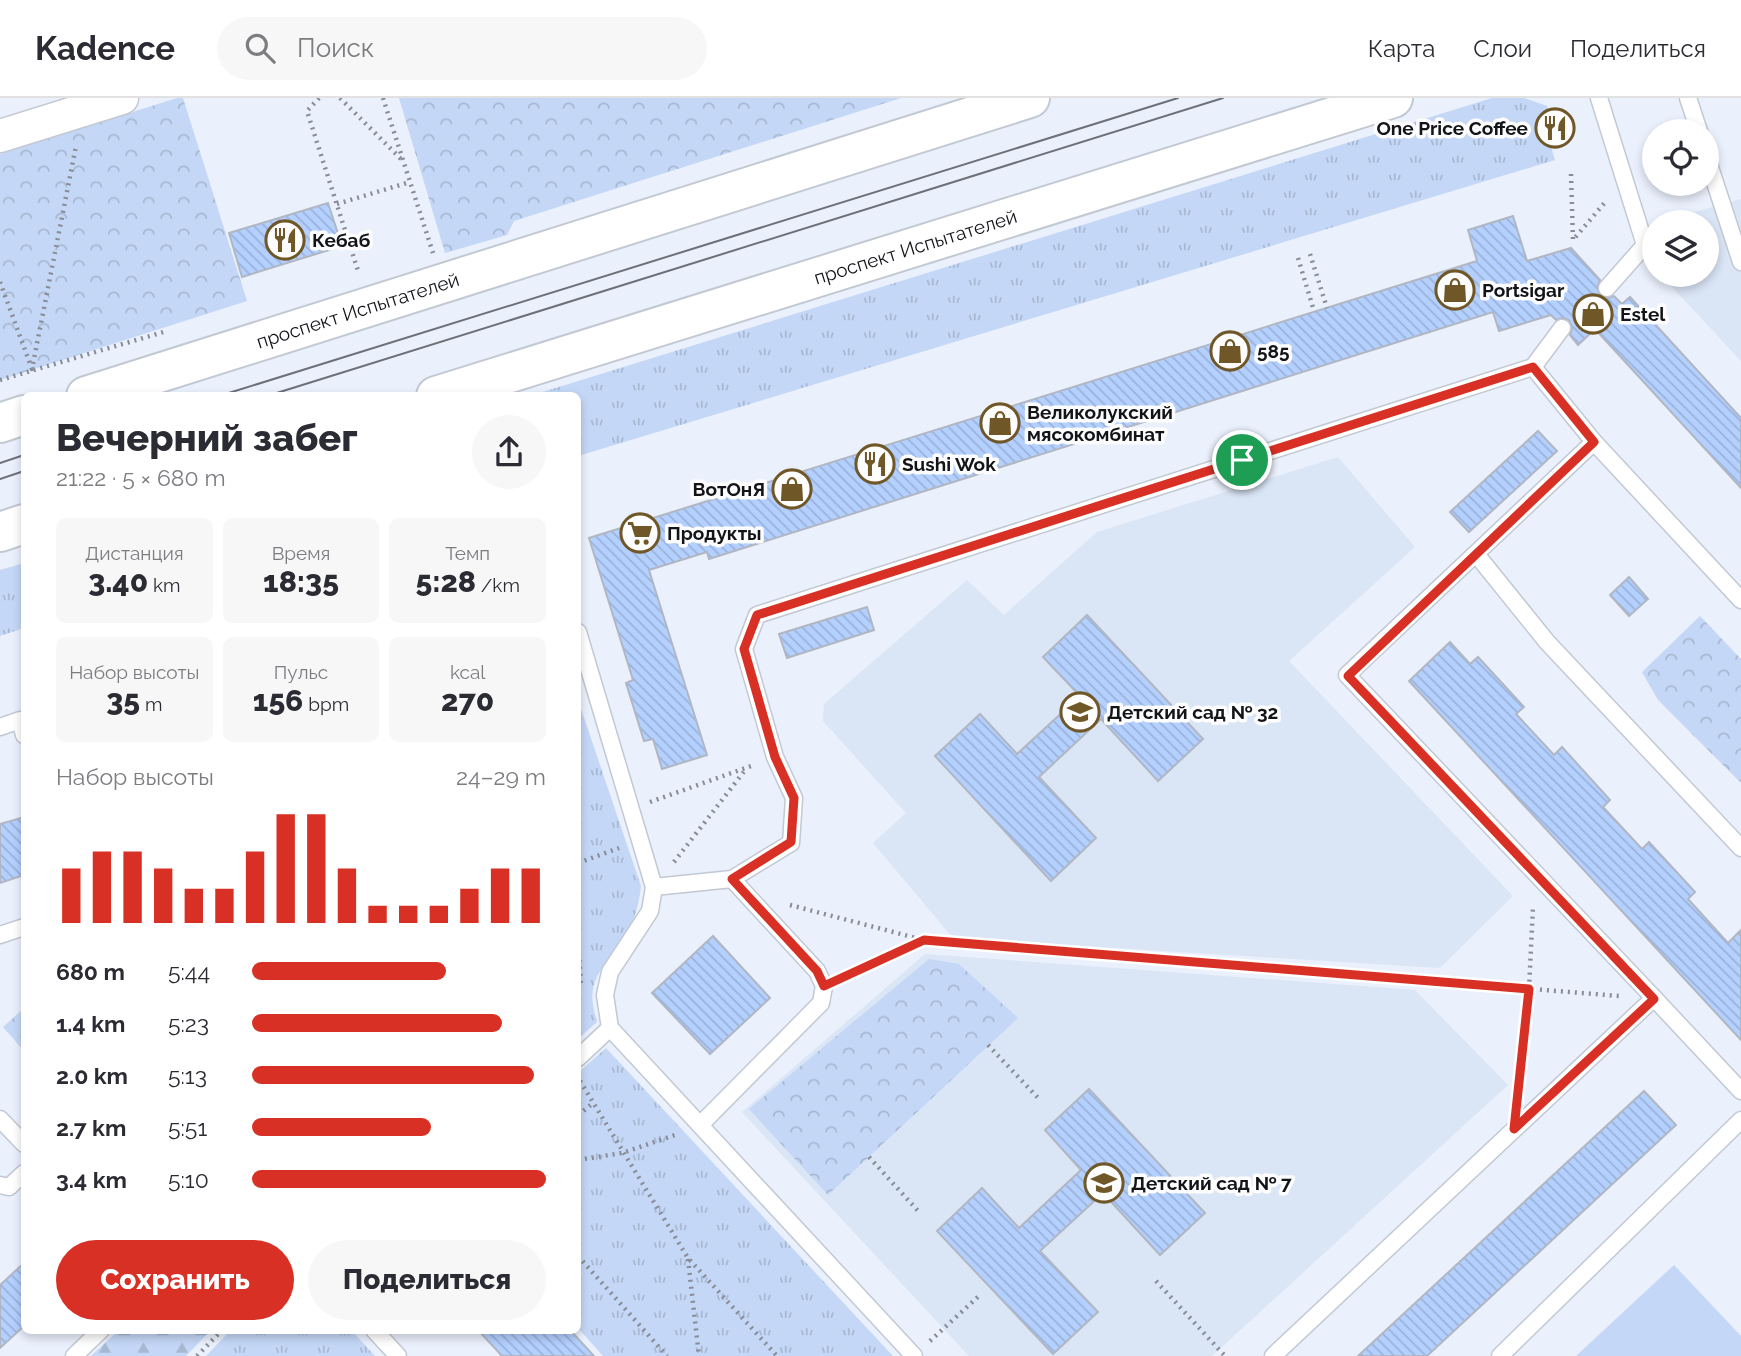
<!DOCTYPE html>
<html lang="ru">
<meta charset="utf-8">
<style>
:root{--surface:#fff;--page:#f7f7f7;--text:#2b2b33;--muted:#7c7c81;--line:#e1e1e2;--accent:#d93025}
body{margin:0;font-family:Raleway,sans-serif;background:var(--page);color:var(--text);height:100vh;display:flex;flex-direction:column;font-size:26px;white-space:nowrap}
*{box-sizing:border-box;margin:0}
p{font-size:23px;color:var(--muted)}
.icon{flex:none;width:38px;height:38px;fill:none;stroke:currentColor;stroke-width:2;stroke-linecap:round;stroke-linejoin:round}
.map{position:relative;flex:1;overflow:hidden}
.side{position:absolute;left:21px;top:294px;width:560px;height:942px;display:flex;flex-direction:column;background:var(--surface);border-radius:10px;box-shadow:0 4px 10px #0003}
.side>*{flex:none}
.fabs{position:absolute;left:1642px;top:21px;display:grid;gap:14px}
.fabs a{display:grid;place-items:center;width:77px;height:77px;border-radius:50%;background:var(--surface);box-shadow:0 4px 10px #0003;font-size:35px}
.pin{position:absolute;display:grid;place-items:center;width:60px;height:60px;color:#fff;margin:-30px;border:4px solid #fff;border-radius:50%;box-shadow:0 2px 7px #0007}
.round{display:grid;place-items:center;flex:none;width:74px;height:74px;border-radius:37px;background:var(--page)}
.overview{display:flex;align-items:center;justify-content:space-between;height:119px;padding:0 35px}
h1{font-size:38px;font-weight:800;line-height:52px}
.figures{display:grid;grid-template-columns:repeat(3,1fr);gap:10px;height:119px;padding:7px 35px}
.figures div{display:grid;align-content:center;border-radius:10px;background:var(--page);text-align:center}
.figures b{font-size:30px;font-weight:800}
.figures small{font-size:19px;font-weight:400}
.figures p{font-size:19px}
.chart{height:196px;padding:14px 35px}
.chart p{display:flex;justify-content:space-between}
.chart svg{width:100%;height:126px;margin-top:7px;stroke:var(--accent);stroke-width:6}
.action{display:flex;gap:14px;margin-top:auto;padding:14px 35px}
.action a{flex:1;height:80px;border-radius:42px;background:var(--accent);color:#fff;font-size:28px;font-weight:800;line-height:80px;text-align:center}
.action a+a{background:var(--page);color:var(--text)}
ul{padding:0 35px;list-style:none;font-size:23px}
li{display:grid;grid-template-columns:112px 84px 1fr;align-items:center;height:52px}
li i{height:18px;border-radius:9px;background:var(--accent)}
header{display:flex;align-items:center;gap:42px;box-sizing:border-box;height:98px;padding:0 35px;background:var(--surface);border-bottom:2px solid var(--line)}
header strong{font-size:33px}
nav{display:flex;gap:38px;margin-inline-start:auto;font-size:24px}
.search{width:490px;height:63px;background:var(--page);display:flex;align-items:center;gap:18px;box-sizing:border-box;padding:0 24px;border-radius:38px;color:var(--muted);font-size:26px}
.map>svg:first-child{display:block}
</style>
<header>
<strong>Kadence</strong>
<div class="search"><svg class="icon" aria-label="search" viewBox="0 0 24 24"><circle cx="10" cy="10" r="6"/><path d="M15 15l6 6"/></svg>Поиск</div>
<nav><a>Карта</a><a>Слои</a><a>Поделиться</a></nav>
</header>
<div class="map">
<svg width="1741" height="1258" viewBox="0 0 1741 1258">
<defs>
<pattern id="grass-tufts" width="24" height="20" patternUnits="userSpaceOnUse" patternTransform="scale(1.75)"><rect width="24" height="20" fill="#c4d7f6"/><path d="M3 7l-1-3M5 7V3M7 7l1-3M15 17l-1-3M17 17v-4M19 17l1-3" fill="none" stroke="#a7b8d2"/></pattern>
<pattern id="forest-firs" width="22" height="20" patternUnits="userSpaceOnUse" patternTransform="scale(1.75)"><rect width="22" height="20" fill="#c4d7f6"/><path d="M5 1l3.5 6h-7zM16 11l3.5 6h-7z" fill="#a7b8d2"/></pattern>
<pattern id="park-crowns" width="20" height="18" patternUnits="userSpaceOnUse" patternTransform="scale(1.75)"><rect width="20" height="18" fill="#c4d7f6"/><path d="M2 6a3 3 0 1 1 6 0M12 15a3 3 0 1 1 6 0" fill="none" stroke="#a7b8d2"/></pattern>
<pattern id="building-back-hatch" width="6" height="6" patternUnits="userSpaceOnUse" patternTransform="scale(1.75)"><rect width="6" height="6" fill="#b4d0ff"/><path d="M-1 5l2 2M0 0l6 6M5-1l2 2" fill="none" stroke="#9ab2da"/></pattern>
</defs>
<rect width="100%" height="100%" fill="#eaf0fc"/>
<g fill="#dae5f6">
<polygon points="1741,101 1741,263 1661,177 1706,177 1706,124 1674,124 1673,120"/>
<polygon points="1338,359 1415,449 1289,563 1513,798 1440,870 953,840 873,745 906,715 823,623 824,606 967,482 1004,517 1097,434"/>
<polygon points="925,856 1415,892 1508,987 1212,1258 969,1258 742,1014"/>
</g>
<g fill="url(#grass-tufts)">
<polygon points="1492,0 1524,0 1547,8 1550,19 1543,22 1555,62 578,358 578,298 533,297"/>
<polygon points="24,465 24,530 0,538 0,472"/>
<path d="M 578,602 L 641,788 C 639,805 636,819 627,835 C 617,853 597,870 593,891 C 591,902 594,913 597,924 L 578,941 Z"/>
<polygon points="606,950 893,1258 603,1258 578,1230 578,975"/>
<polygon points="231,1232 351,1232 375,1258 206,1258"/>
</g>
<polygon fill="url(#forest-firs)" points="119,1232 211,1232 186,1258 91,1258"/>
<g fill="url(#park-crowns)">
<polygon points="177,0 183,0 247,203 0,282 0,56"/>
<polygon points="399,0 901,0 514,123 507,137 445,155"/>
<polygon points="1700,518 1741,561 1741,685 1658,602 1642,574"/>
<polygon points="929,861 959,866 1018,920 828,1097 749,1011"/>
<polygon points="24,910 24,953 3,929"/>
</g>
<polygon fill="#c4d7f6" points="1674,1167 1741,1238 1741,1258 1576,1258"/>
<g fill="url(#building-back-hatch)" stroke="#b1b7c2" stroke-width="2">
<polygon points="328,105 342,148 242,179 229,135"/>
<polygon points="1513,118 1527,163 1571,150 1600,182 1597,189 1600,197 1606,200 1614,198 1622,206 1630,199 1741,320 1741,390 1595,231 1578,247 1570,237 1572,231 1569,222 1563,220 1556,222 1551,217 1499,233 1493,214 709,461 707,454 649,472 707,657 662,671 653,641 644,643 626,585 633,582 589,440 1477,163 1468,132"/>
<polygon points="1538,333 1557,353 1469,434 1450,414"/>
<polygon points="1629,479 1648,501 1629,518 1610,497"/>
<polygon points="867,509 874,532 787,560 779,536"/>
<polygon points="1087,517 1203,641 1158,683 1101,621 1039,679 1096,740 1051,783 935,658 980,616 1017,656 1080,598 1043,559"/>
<polygon points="1450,544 1470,566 1478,559 1524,609 1516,616 1554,657 1562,649 1610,702 1603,709 1642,751 1649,744 1695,794 1688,801 1728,845 1741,832 1741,942 1409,583"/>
<polygon points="24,719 24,777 0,785 0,726"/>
<polygon points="713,838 770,900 710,956 652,895"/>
<polygon points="1089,991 1205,1115 1160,1157 1103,1095 1040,1153 1098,1214 1053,1256 937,1133 982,1090 1019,1130 1081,1072 1045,1032"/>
<polygon points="1644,993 1676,1027 1427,1258 1358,1258"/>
<polygon points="24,1165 24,1228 0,1250 0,1187"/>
<polygon points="478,1232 570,1232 594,1258 502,1258"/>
</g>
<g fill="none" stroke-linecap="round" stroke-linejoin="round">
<g stroke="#c2c9d3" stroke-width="19">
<g id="lane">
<polyline points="1599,0 1645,147 1607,190"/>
<polyline points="1688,0 1699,33"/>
<polyline points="1706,57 1741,164"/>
<polyline points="1562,230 1533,269 1594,344 1741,502"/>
<polyline points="1594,344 1347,577 1654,900"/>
<polyline points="1476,456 1547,544 1741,750"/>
<polyline points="578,534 654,789 732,781 791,745 794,700 775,659 744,551 757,517 1533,269"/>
<polyline points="0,629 20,622 24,637"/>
<polyline points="654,789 650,813 610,874 605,897 610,930 914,1258"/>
<polyline points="0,837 24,829"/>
<polyline points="578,960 610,930"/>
<polyline points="0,1021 24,1046"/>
<polyline points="700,1027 821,905 824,888 817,873 732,781"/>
<polyline points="0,1087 9,1089 24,1075"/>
<polyline points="374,1232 398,1258"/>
<polyline points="74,1258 101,1232"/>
<polyline points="1273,1258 1654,900 1741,993"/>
<polyline points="1500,1258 1741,1022"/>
</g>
</g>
<g stroke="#c2c9d3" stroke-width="35">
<polyline id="street" points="0,38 122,0"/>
</g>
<g stroke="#c2c9d3" stroke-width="42">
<g id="secondary">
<path id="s1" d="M 86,298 L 1030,0"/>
<path id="s2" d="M 436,298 L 1393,0"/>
<polyline points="0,325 24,317"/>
<polyline points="0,434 24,426"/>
</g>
</g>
<g stroke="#888d95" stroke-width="4.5" stroke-dasharray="2 5" stroke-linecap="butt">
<polyline points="319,0 307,13 359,176"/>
<polyline points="340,0 402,62"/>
<polyline points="383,0 433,155"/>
<polyline points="1571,76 1573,142 1607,102"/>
<polyline points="337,106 410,84"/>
<polyline points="1310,156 1327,210"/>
<polyline points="1298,160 1314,213"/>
<polyline points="0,184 32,271 76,48"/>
<polyline points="0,282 167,233"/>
<polyline points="650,704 754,667"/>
<polyline points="674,764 746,671"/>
<polyline points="578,765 619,750"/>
<polyline points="790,807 924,842"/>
<polyline points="578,841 581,886"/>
<polyline points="843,879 924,842 1619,898"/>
<polyline points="988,947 1040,1002"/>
<polyline points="580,983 688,1160 777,1258"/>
<polyline points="1518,995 1529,891 1533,809"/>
<polyline points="578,1017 592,1006"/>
<polyline points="869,1059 919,1114"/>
<polyline points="578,1062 622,1055 678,1036"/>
<polyline points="578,1158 667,1258"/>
<polyline points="688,1161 699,1258"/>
<polyline points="1156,1183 1225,1258"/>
<polyline points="930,1243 981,1196"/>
<polyline points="197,1258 222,1232"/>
</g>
<use href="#lane" stroke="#fff" stroke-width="16"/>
<use href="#street" stroke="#fff" stroke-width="32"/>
<use href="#secondary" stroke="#fff" stroke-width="38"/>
<g stroke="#6c7077" stroke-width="2">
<polyline points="219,298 1178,0"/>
<polyline points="267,298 1223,0"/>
<polyline points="0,365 24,357"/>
<polyline points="0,381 24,373"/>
</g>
</g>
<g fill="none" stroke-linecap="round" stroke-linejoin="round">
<g stroke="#fff" stroke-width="14">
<polygon id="route" points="1533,269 1594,344 1348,578 1654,901 1514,1031 1529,891 924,842 824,888 817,873 732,781 791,744 794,700 775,659 744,551 757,517"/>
</g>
<use href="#route" stroke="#d93025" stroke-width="9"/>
</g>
<defs>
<g id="restaurant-ring" transform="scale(2.0125)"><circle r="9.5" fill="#fdfdfd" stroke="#705728" stroke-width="1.5"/><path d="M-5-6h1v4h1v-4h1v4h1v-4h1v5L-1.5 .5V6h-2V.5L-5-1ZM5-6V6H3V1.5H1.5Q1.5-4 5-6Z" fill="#705728"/></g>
<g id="shop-ring" transform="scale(2.0125)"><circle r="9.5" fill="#fdfdfd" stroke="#705728" stroke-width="1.5"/><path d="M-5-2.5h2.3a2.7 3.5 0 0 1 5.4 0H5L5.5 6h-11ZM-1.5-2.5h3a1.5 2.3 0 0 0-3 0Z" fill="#705728"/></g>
<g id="supermarket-ring" transform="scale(2.0125)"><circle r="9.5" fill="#fdfdfd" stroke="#705728" stroke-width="1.5"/><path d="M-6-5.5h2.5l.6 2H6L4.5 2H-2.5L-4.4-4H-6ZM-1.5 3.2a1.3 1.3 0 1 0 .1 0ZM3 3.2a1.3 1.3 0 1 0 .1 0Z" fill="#705728"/></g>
<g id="school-ring" transform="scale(2.0125)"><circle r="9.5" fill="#fdfdfd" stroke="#705728" stroke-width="1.5"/><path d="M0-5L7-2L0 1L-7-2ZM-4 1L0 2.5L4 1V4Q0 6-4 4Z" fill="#705728"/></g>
</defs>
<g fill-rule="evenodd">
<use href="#restaurant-ring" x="1555" y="30"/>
<use href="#restaurant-ring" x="285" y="142"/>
<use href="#shop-ring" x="1455" y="192"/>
<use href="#shop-ring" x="1593" y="216"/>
<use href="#shop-ring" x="1230" y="253"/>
<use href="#shop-ring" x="1000" y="325"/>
<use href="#restaurant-ring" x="875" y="366"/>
<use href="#shop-ring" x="792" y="391"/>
<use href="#supermarket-ring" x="640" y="435"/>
<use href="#school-ring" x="1080" y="614"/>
<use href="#school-ring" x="1104" y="1085"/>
</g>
<g text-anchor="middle" stroke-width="7" stroke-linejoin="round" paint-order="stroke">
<g font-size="19" font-weight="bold" fill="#121418" stroke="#fdfdfd" text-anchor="start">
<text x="1528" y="37" text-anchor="end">One Price Coffee</text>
<text x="312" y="149">Кебаб</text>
<text x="1482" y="199">Portsigar</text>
<text x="1620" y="223">Estel</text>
<text x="1257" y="260">585</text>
<text x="1027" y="321">Великолукский<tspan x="1027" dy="22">мясокомбинат</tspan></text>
<text x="902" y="373">Sushi Wok</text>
<text x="765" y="398" text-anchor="end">ВотОнЯ</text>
<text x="667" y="442">Продукты</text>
<text x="1107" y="621">Детский сад № 32</text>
<text x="1131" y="1092">Детский сад № 7</text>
</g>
<g font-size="19" fill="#121418" stroke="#fdfdfd">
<text dy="7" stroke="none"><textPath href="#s2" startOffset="502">проспект Испытателей</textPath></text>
<text dy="7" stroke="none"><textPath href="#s1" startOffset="285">проспект Испытателей</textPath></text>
</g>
</g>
</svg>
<div class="fabs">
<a><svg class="icon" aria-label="locate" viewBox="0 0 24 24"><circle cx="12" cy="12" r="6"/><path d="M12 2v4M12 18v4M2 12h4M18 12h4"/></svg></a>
<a><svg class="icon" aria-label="layers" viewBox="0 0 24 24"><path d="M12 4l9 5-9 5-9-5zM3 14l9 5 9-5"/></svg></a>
</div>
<div class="pin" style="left:1242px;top:362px;background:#1e9e55"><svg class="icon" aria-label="arrive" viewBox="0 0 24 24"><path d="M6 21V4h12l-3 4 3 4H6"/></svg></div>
<section class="side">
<div class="overview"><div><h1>Вечерний забег</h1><p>21:22 · 5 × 680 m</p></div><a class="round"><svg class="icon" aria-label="share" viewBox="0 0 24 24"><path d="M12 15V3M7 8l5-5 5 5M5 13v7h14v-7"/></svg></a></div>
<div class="figures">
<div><p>Дистанция</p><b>3.40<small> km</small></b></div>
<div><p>Время</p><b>18:35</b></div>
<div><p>Темп</p><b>5:28<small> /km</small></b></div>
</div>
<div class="figures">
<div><p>Набор высоты</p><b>35<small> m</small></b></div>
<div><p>Пульс</p><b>156<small> bpm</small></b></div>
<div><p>kcal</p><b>270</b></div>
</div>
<div class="chart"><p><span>Набор высоты</span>24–29 m</p>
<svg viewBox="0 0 160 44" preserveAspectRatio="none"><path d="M5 44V25M15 44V19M25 44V19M35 44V25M45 44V32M55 44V32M65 44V19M75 44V6M85 44V6M95 44V25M105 44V38M115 44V38M125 44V38M135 44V32M145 44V25M155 44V25"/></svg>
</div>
<ul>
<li><b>680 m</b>5:44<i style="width:66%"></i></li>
<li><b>1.4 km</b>5:23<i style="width:85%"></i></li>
<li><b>2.0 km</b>5:13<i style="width:96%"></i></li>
<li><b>2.7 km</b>5:51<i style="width:61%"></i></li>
<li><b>3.4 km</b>5:10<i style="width:100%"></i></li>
</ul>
<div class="action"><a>Сохранить</a><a>Поделиться</a></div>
</section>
</div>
